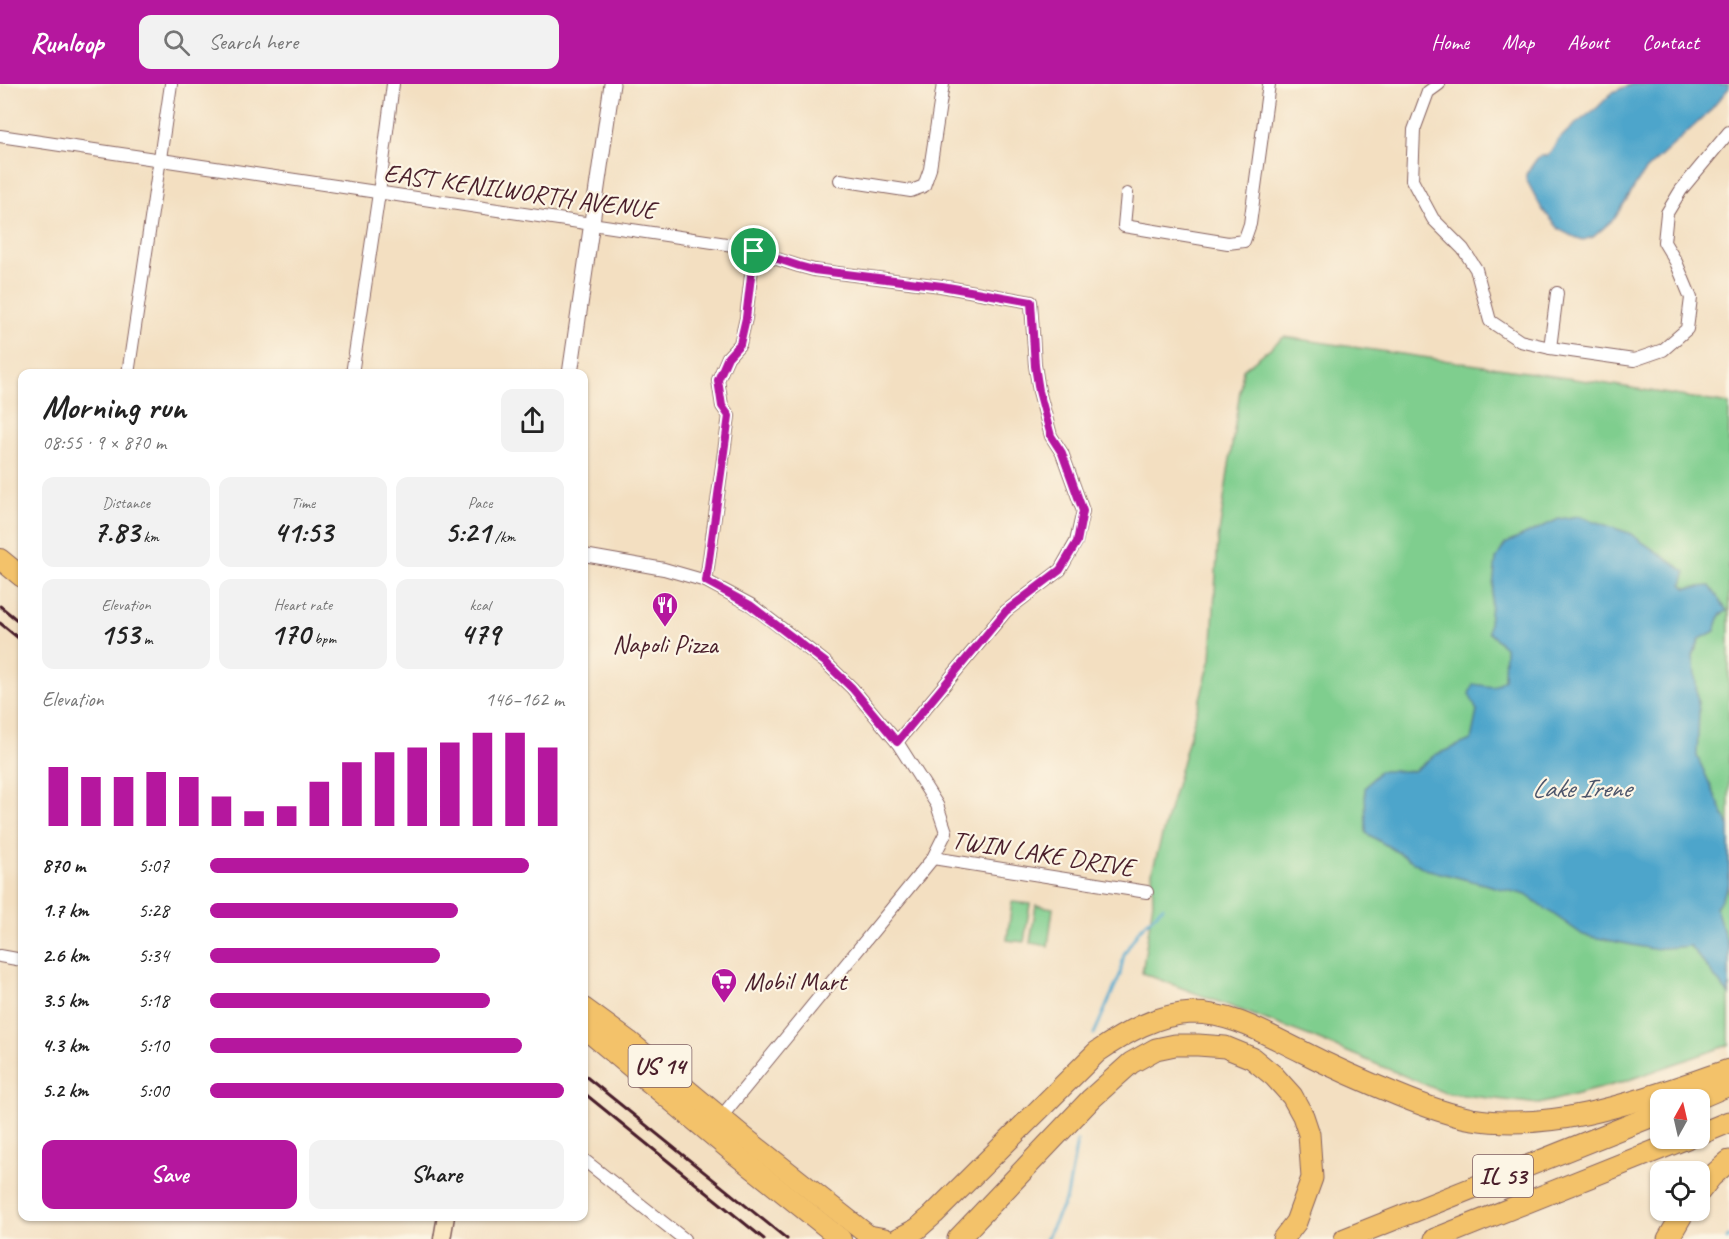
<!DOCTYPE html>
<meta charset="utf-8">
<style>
:root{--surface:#fff;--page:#f2f2f2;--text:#222;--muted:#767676;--accent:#b5179e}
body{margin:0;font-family:Caveat,sans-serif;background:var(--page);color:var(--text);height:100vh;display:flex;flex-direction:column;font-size:22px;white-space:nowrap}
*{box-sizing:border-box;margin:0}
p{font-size:20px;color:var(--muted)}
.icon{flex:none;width:33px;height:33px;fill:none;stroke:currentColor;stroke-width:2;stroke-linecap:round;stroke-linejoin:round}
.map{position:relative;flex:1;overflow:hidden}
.drawer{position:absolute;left:18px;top:285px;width:570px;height:852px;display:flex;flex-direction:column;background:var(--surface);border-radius:12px;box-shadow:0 2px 4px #0004}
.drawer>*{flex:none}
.needle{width:39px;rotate:8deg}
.fabs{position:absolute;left:1650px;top:1005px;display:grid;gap:12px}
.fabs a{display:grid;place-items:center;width:60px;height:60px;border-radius:12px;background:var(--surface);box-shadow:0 2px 4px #0004;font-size:30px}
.pin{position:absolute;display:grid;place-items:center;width:51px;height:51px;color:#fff;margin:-26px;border:3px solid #fff;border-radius:50%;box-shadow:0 2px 6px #0007}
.round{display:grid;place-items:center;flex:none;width:63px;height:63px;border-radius:12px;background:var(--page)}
.overview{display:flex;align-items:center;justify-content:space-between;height:102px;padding:0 24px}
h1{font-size:33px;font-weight:800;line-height:45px}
.stats{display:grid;grid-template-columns:repeat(3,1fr);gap:9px;height:102px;padding:6px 24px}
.stats div{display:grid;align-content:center;border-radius:12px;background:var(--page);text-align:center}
.stats b{font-size:30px;font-weight:800}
.stats small{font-size:16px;font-weight:400}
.stats p{font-size:16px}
.chart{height:168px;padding:12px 24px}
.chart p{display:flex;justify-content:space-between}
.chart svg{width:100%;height:108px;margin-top:6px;stroke:var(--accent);stroke-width:6}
.cta{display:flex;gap:12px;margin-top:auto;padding:12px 24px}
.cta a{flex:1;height:69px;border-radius:12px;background:var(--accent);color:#fff;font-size:24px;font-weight:800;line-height:69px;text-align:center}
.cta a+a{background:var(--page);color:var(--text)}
ul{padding:0 24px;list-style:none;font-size:20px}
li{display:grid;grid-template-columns:96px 72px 1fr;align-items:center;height:45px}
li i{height:15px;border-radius:8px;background:var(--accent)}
header{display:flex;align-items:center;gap:36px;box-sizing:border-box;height:84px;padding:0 30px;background:var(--accent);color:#fff}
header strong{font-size:28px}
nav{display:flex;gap:33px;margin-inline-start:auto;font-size:21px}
.search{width:420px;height:54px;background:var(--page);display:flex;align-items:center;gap:15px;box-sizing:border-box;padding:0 21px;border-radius:12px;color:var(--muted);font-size:22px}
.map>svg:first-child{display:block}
</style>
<header>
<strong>Runloop</strong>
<div class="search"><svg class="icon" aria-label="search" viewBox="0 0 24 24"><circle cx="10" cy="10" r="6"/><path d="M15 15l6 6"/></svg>Search here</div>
<nav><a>Home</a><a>Map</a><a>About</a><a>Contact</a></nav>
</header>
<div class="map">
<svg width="1729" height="1155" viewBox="0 0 1729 1155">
<rect width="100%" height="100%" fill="#fcf5e5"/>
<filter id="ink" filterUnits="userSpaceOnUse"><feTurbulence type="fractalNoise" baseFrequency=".0167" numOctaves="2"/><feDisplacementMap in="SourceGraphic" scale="12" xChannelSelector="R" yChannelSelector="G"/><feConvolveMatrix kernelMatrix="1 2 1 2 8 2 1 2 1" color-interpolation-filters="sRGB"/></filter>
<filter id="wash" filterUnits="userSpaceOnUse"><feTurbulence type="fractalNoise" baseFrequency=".008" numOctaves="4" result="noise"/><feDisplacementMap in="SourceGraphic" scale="24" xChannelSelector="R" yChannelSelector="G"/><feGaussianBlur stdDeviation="1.35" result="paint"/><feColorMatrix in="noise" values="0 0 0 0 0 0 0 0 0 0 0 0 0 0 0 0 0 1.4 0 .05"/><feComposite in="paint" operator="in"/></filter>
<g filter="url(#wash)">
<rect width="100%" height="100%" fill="#f3dfc1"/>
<g fill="#7fce8e" stroke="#64765c" stroke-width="1.5">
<polygon points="1284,253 1595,298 1729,320 1729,961 1620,999 1539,1020 1445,1009 1312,953 1142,889 1153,818 1152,788 1211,575 1218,456 1243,286"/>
<polygon points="1012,818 1030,820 1024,858 1007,856"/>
<polygon points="1036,821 1053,824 1048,862 1030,859"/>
</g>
<g fill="#4ea5cb" stroke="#4c627b" stroke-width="1.5">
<polygon points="1632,0 1729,0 1729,4 1708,29 1644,88 1615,134 1593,153 1583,156 1572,152 1560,146 1542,125 1526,95 1526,90 1538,73 1547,71 1553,65 1557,57 1573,42 1598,23 1613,8"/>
<polygon points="1579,432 1629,449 1686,488 1682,500 1686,504 1710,502 1727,527 1720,531 1715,547 1700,555 1693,572 1699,628 1697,672 1729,742 1729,801 1716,824 1729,865 1729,911 1690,862 1652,865 1583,851 1526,811 1425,785 1366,749 1365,704 1379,687 1414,687 1435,671 1471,656 1477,627 1469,610 1473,600 1493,603 1504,595 1505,563 1488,548 1496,475 1505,460 1559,435"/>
</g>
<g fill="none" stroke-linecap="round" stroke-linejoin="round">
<g stroke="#4ea5cb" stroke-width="3">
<polyline points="1094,950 1120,891 1124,870 1139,846 1163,823"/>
<polyline points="1046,1155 1067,1113 1077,1057"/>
<polyline points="1727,1155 1729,1152"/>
</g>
</g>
</g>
<g filter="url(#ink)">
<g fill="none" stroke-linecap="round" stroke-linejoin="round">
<g stroke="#856260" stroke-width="14">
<g id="minor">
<polyline points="1439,0 1428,8 1414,46 1412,96 1433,135 1463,165 1476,185 1490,237 1520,257 1550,264 1634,276 1663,266 1687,245 1691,214 1676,178 1664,158 1667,129 1681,106 1729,48"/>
<polyline points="0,52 733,161 799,182 814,186 941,202 1031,218 1035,281 1039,307 1051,352 1062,369 1083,427 1076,458 1060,486 1006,527 897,658"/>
<polyline points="840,96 911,107 924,102 930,85 943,0"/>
<polyline points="1127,110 1124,142 1228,159 1244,157 1250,140 1269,0"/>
<polyline points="1550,264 1557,209"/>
<polyline points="128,290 171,0"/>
<polyline points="352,290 379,109 393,0"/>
<polyline points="584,471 664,485 706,497 751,521 789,550 825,578 852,604 897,658 937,721 946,748 933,774 717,1038"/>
<polyline points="706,497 729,332 722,322 718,296 728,273 740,260 746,234 754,167"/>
<polyline points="933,774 1147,808"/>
<polyline points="0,872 22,876"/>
<polyline points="584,1076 684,1155"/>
</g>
</g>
<g stroke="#856260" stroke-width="17">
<polyline id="tertiary" points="570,290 612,0"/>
</g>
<g stroke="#856260" stroke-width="19">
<polyline id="secondary" points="442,1155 446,1132"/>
</g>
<g stroke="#856260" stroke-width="22">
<g id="primary">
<polyline points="0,475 22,493"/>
<polyline points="584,924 629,957 743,1052 873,1155"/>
<polyline points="584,944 736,1071 841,1155"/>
</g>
</g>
<g stroke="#856260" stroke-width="23">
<g id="motorway">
<polyline points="1694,1016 1729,1001"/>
<polyline points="1700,1050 1729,1038"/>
<polyline points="1700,1107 1711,1093 1729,1077"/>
<polyline points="869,1152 885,1155"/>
<path d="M 898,1155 L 917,1145 L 934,1130 L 1097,968 C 1125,949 1157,930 1192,929 C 1234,929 1267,951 1303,968 C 1334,984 1366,998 1398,1011 C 1422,1021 1446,1030 1472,1035 C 1560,1049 1647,1013 1729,986"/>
<polyline points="958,1155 1091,1015 1131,979 1156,965 1175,961 1198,961 1225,963 1252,974 1274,992 1292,1012 1303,1032 1309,1050 1312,1094 1296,1138 1283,1155"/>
<polyline points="1345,1155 1660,1029"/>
<polyline points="1435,1155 1687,1054"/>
<polyline points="1668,1155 1685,1126"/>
</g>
</g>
<use href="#minor" stroke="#fff" stroke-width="12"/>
<use href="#tertiary" stroke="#fff" stroke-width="15"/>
<use href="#secondary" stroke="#fae7c3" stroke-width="16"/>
<use href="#primary" stroke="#f3c26a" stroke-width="20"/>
<use href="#motorway" stroke="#f3c26a" stroke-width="21"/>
<g stroke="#4a1f2b" stroke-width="3">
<polyline points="0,522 22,540"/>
<polyline points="0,539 22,557"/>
<polyline points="584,991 787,1155"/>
<polyline points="584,1009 764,1155"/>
</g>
</g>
</g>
<g fill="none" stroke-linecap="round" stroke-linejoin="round" filter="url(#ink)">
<g stroke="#fff" stroke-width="12">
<polygon id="route" points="754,167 799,182 814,186 942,202 1031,218 1035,282 1039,307 1051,352 1062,369 1083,427 1077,458 1060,486 1006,527 897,658 852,604 825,578 750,521 706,497 729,332 722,322 718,296 728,273 740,260 746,234"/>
</g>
<use href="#route" stroke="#b5179e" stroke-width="8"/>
</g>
<defs>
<g id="restaurant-pin" transform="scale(1.35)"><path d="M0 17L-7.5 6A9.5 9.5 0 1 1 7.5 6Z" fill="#b5179e" stroke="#fcf5e5"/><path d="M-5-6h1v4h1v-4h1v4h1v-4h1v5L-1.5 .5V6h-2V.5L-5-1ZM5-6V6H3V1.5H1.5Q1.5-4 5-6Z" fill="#fff"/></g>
<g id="supermarket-pin" transform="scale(1.35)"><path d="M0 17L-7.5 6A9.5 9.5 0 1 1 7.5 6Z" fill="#b5179e" stroke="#fcf5e5"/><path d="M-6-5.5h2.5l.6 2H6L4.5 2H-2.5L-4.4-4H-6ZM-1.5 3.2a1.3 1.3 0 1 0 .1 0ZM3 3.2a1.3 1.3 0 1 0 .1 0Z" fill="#fff"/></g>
</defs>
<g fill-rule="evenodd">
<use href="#restaurant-pin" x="665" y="521"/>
<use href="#supermarket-pin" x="724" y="897"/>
</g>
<g text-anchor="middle" stroke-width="4.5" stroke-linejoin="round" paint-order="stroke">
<g fill="#fcf5e5" stroke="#7f5f63" stroke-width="1.5">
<rect x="628.5" y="961" width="63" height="42" rx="4.5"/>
<rect x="1473" y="1071" width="60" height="42" rx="4.5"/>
</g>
<g font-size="24" font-weight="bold" fill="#4a1f2b">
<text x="660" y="990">US 14</text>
<text x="1503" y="1100">IL 53</text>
</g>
<g font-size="26" fill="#4a1f2b" stroke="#fcf5e5">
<text transform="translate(520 107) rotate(8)" y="9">EAST KENILWORTH AVENUE</text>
<text transform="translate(1043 769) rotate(9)" y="9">TWIN LAKE DRIVE</text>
</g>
<g font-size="26" fill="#4a1f2b" stroke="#fcf5e5">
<text x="665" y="569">Napoli Pizza</text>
<text x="744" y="906" text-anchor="start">Mobil Mart</text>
</g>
<g font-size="27" font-style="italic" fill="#4c556b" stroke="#fcf5e5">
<text x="1581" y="713">Lake Irene</text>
</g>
</g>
</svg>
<div class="fabs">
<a><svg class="needle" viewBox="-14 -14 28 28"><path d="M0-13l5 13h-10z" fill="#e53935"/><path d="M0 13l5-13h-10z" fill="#767676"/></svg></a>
<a><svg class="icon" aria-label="locate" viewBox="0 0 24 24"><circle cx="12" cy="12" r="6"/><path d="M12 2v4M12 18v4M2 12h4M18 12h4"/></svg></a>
</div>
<div class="pin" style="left:754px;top:167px;background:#1e9e55"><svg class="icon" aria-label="arrive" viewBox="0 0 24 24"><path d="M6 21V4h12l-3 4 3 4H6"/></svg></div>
<section class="drawer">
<div class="overview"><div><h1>Morning run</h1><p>08:55 · 9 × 870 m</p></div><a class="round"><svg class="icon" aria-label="share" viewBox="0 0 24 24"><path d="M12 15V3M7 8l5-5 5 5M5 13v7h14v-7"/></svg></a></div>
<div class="stats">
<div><p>Distance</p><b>7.83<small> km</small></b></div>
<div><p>Time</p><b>41:53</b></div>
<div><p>Pace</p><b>5:21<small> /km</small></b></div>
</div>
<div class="stats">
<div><p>Elevation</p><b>153<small> m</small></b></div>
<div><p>Heart rate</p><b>170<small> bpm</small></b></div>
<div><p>kcal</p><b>479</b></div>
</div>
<div class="chart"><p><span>Elevation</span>146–162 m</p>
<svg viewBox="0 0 160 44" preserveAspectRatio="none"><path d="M5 44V20M15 44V24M25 44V24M35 44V22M45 44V24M55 44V32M65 44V38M75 44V36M85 44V26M95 44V18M105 44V14M115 44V12M125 44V10M135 44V6M145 44V6M155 44V12"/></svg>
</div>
<ul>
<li><b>870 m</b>5:07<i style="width:90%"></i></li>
<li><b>1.7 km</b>5:28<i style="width:70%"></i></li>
<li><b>2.6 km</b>5:34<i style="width:65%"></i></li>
<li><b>3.5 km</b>5:18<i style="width:79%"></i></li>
<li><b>4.3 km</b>5:10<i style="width:88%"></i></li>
<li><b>5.2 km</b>5:00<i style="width:100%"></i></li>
</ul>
<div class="cta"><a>Save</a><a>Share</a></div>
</section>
</div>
